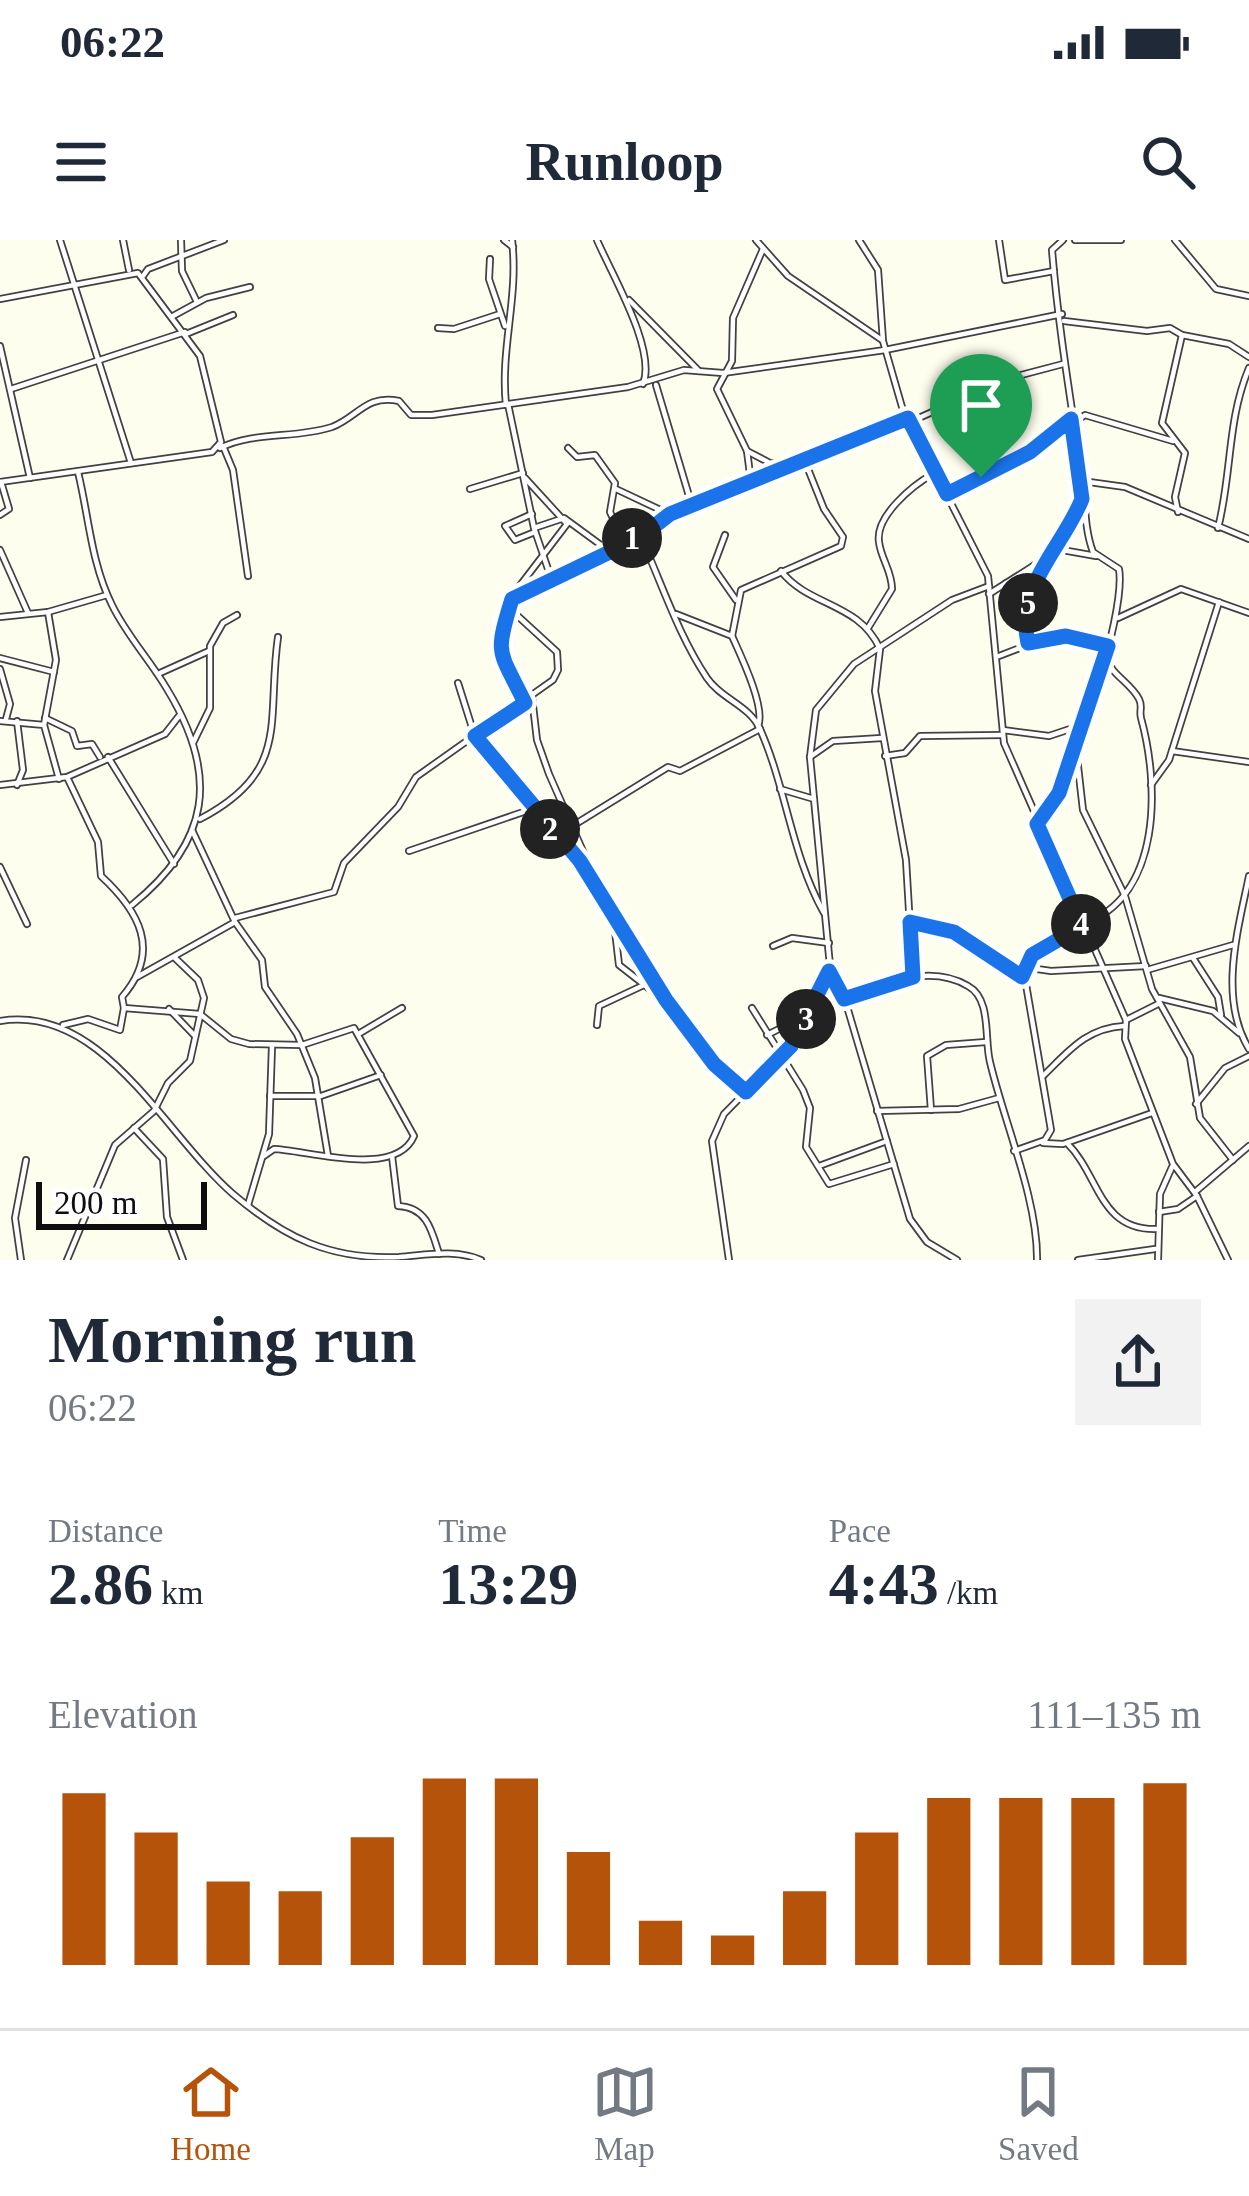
<!DOCTYPE html>
<meta charset="utf-8">
<style>
:root{--surface:#fff;--page:#f2f2f3;--text:#1f2937;--muted:#747a83;--line:#e0e1e3;--accent:#b45309}
body{margin:0;font-family:Georgia,serif;background:var(--page);color:var(--text);height:100vh;display:flex;flex-direction:column;font-size:45px;white-space:nowrap}
*{box-sizing:border-box;margin:0}
p{font-size:39px;color:var(--muted)}
.icon{flex:none;width:66px;height:66px;fill:none;stroke:currentColor;stroke-width:2;stroke-linecap:round;stroke-linejoin:round}
.map{position:relative;height:1020px;overflow:hidden}
.details{display:flex;flex-direction:column;background:var(--surface);flex:1}
.details>*{flex:none}
.scale{position:absolute;left:36px;bottom:30px;width:171px;box-sizing:border-box;padding-left:12px;border:6px solid #0e0e0e;border-top:0;font-size:33px;line-height:42px;white-space:nowrap;color:#0e0e0e;-webkit-text-stroke:9px #fff;paint-order:stroke}
.pin{position:absolute;display:grid;place-items:center;width:102px;height:102px;color:#fff;margin:-123px -51px;border-radius:50% 50% 50% 0;rotate:-45deg;box-shadow:0 0 12px #0007}
.pin .icon{rotate:45deg}
.km{position:absolute;width:60px;height:60px;margin:-30px;border-radius:50%;background:#222;color:#fff;font-size:33px;line-height:60px;text-align:center}
.round{display:grid;place-items:center;flex:none;width:126px;height:126px;border-radius:0px;background:var(--page)}
.head{display:flex;align-items:center;justify-content:space-between;height:204px;padding:0 48px}
h1{font-size:66px;font-weight:700;line-height:90px}
.metrics{display:grid;grid-template-columns:repeat(3,1fr);gap:18px;height:204px;padding:12px 48px}
.metrics div{display:grid;align-content:center}
.metrics b{font-size:60px;font-weight:700}
.metrics small{font-size:33px;font-weight:400}
.metrics p{font-size:33px}
.chart{height:336px;padding:24px 48px}
.chart p{display:flex;justify-content:space-between}
.chart svg{width:100%;height:216px;margin-top:12px;stroke:var(--accent);stroke-width:6}
.status{display:flex;justify-content:space-between;align-items:center;height:84px;padding:0 60px;background:var(--surface);direction:ltr}
.status svg{height:33px;fill:currentColor}
header{display:flex;justify-content:space-between;align-items:center;height:156px;padding:0 48px;background:var(--surface);font-size:54px;font-weight:700}
.dock{display:flex;justify-content:space-around;align-items:center;height:168px;border-top:3px solid var(--line);background:var(--surface);font-size:33px;color:var(--muted)}
.dock a{display:grid;justify-items:center;gap:6px}
.dock .selected{color:var(--accent)}
.map>svg:first-child{display:block}
</style>
<div class="status"><b>06:22</b><svg viewBox="0 0 49 12"><path d="M0 12V9h3v3zM5 12V6h3v6zM10 12V3h3v9zM15 12V0h3v12zM26 1h20v11H26zM47 4h2v5h-2z"/></svg></div>
<header><svg class="icon" aria-label="menu" viewBox="0 0 24 24"><path d="M4 6h16M4 12h16M4 18h16"/></svg>Runloop<svg class="icon" aria-label="search" viewBox="0 0 24 24"><circle cx="10" cy="10" r="6"/><path d="M15 15l6 6"/></svg></header>
<div class="map">
<svg width="1249" height="1020" viewBox="0 0 1249 1020">
<rect width="100%" height="100%" fill="#fefeef"/>
<g fill="none" stroke-linecap="round" stroke-linejoin="round">
<g stroke="#414141" stroke-width="8">
<g id="minor">
<polyline points="60,0 131,223"/>
<polyline points="123,0 129,30"/>
<polyline points="181,0 182,31 197,62"/>
<polyline points="504,0 513,7"/>
<path d="M 597,0 C 611,33 657,110 643,144"/>
<polyline points="756,0 788,36 882,100"/>
<polyline points="859,0 878,30 883,101 902,167 988,336 1004,503 1126,780"/>
<polyline points="999,0 1005,40 1054,31"/>
<polyline points="1075,0 1121,0"/>
<polyline points="1175,0 1216,49 1249,56"/>
<polyline points="490,19 489,39 505,86"/>
<polyline points="143,36 148,29 224,0"/>
<polyline points="0,59 138,33 200,116 221,202 212,212 0,242"/>
<polyline points="629,60 699,131"/>
<polyline points="173,76 206,58 250,47"/>
<polyline points="1064,81 1147,91 1170,88 1182,95 1162,183 1185,213 1175,257 1178,272"/>
<polyline points="438,88 454,89 500,74"/>
<polyline points="186,94 233,75"/>
<polyline points="1182,95 1229,104 1249,117"/>
<polyline points="0,106 30,238"/>
<polyline points="656,145 692,266"/>
<polyline points="11,149 185,92"/>
<path d="M 508,164 L 534,288 L 549,332 L 563,334 L 631,298 L 643,302 C 663,347 679,396 707,438 C 721,459 749,465 760,489 C 787,550 791,614 824,673"/>
<path d="M 506,165 C 500,108 519,57 512,0"/>
<polyline points="912,181 1006,139 1063,124"/>
<polyline points="223,206 233,230 248,336"/>
<path d="M 220,208 C 255,191 295,199 332,187 C 358,177 366,154 399,161 L 411,175 L 432,175 L 628,147 L 684,130 L 723,133 L 885,110 L 1062,74"/>
<polyline points="568,208 577,217 595,215 615,243 610,272 624,302"/>
<polyline points="747,211 770,223 797,225"/>
<path d="M 78,232 C 89,277 91,323 112,365 C 127,396 150,420 167,449 C 220,536 210,602 132,665"/>
<polyline points="525,238 567,284 515,352 498,399 499,414 525,463"/>
<polyline points="1082,241 1125,247 1249,299"/>
<polyline points="751,242 747,211 717,149 732,121 733,78 763,9"/>
<polyline points="470,249 523,233"/>
<polyline points="616,249 669,274"/>
<polyline points="947,254 1031,212 1085,175 1173,201"/>
<polyline points="532,274 505,286 515,300 535,292"/>
<polyline points="0,275 9,269 1,242"/>
<polyline points="534,288 564,278 609,311"/>
<path d="M 1218,288 C 1232,234 1227,180 1249,128"/>
<polyline points="725,295 713,327 736,360"/>
<polyline points="641,296 670,274 806,224 908,178"/>
<polyline points="1051,308 1096,316"/>
<polyline points="0,310 28,373"/>
<path d="M 781,331 C 809,367 859,362 880,409 L 875,451 L 906,620 L 913,737"/>
<polyline points="1006,343 1028,403"/>
<polyline points="989,354 1041,321 1080,264"/>
<polyline points="512,359 555,336"/>
<path d="M 676,374 L 732,396 C 741,416 766,468 758,486"/>
<polyline points="0,377 48,372 107,355"/>
<polyline points="1118,378 1181,349 1249,373"/>
<polyline points="1024,385 1046,317"/>
<path d="M 868,388 L 892,349 C 892,331 881,319 879,302 C 875,276 913,245 933,234"/>
<polyline points="732,396 741,350 841,306 843,297 824,269 806,224"/>
<polyline points="999,416 1051,396 1108,406"/>
<polyline points="0,418 54,432"/>
<polyline points="0,429 10,464 6,479"/>
<polyline points="160,433 209,411"/>
<polyline points="458,443 475,497 488,506"/>
<polyline points="532,457 537,500 549,534 608,668"/>
<polyline points="45,478 72,491 77,506 92,504 100,517"/>
<polyline points="0,481 44,485 59,539"/>
<polyline points="44,485 56,420 48,372"/>
<polyline points="490,489 488,506 580,621 614,682 619,725 678,771 740,858"/>
<polyline points="1003,490 1049,496 1085,484"/>
<polyline points="193,503 210,468 210,406 223,383 237,375"/>
<polyline points="1076,509 1083,570 1125,656 1152,749 1190,817 1200,878 1233,920"/>
<polyline points="1172,511 1249,522"/>
<polyline points="885,516 905,513 920,496 1002,495"/>
<polyline points="108,517 174,624"/>
<polyline points="810,517 833,501 882,498"/>
<path d="M 67,537 L 98,602 L 101,636 C 139,671 162,711 122,757 L 124,768 L 200,774 L 231,799 L 249,804 L 302,805 L 354,788 L 414,896 C 396,939 307,910 274,909 L 264,916"/>
<polyline points="0,545 67,537 165,494 179,476"/>
<polyline points="17,545 23,530 17,481"/>
<polyline points="1151,545 1169,520 1219,362"/>
<polyline points="780,549 814,559"/>
<path d="M 200,579 C 292,531 266,481 278,397"/>
<path d="M 1037,584 C 1068,552 1127,375 1119,329 L 1093,312 C 1083,285 1086,257 1081,230 C 1070,156 1058,84 1052,10 L 1063,0"/>
<polyline points="574,585 668,527 680,531 760,489"/>
<polyline points="409,611 535,568"/>
<polyline points="0,627 27,684"/>
<path d="M 1249,636 C 1238,690 1218,758 1249,809"/>
<polyline points="235,678 334,652 344,623 398,567 416,537 553,440 558,430 557,412 509,368"/>
<polyline points="235,682 262,720 265,747 297,794 315,838 328,916"/>
<polyline points="910,682 954,692 1022,737"/>
<path d="M 1083,684 C 1163,656 1159,543 1141,478 C 1139,470 1143,467 1139,459 C 1130,442 1112,436 1105,416"/>
<polyline points="616,685 664,755"/>
<polyline points="773,706 792,698 829,703"/>
<polyline points="1193,718 1218,757 1221,775"/>
<polyline points="1023,727 1051,731 1146,726"/>
<polyline points="1147,730 1233,705"/>
<polyline points="829,731 840,743 910,979 927,1002 957,1020"/>
<polyline points="137,737 235,682 192,590"/>
<polyline points="1159,758 1213,771 1239,793"/>
<path d="M 844,759 C 883,744 929,723 968,746 C 992,759 984,799 990,822 C 1004,882 1038,960 1037,1020"/>
<polyline points="1158,764 1126,780 1125,799 1173,924 1197,956 1228,1020"/>
<polyline points="752,768 803,850 810,868 806,907 829,944 894,924"/>
<polyline points="169,769 194,795"/>
<path d="M 0,781 C 103,764 164,894 233,954 C 285,998 330,1020 399,1017 C 427,1015 455,1009 481,1020"/>
<polyline points="63,785 88,779 120,790 124,768"/>
<polyline points="597,785 599,766 644,745"/>
<polyline points="360,793 402,768"/>
<polyline points="767,795 805,776"/>
<path d="M 1043,836 C 1068,812 1086,788 1124,786"/>
<polyline points="270,856 321,856 381,835"/>
<polyline points="1196,864 1225,828 1249,816"/>
<polyline points="931,870 927,816 946,805 986,802"/>
<polyline points="877,871 959,869 999,858"/>
<polyline points="134,888 163,919 167,977 183,1020"/>
<polyline points="1043,903 1063,904 1152,873"/>
<path d="M 1067,903 C 1100,936 1099,990 1156,989"/>
<polyline points="1014,911 1045,900 1051,890 1023,727 1032,715 1080,687"/>
<path d="M 392,916 L 398,966 C 427,967 432,991 439,1014"/>
<polyline points="819,926 887,901"/>
<polyline points="1195,952 1249,906"/>
<polyline points="248,965 269,894 272,806"/>
<polyline points="1159,972 1178,969 1197,956"/>
<polyline points="21,1020 15,978 26,920"/>
<polyline points="67,1020 115,905 154,871 168,843 190,821 204,758 198,740 175,718"/>
<polyline points="729,1020 712,901 724,874 791,806 830,726 810,517 816,470 854,424 952,360 989,346"/>
<polyline points="1078,1020 1155,1009"/>
<polyline points="1158,1020 1160,954 1172,927"/>
</g>
</g>
<use href="#minor" stroke="#fff" stroke-width="4.5"/>
</g>
<g fill="none" stroke-linecap="round" stroke-linejoin="round">
<g stroke="#fff" stroke-width="24">
<path id="route" d="M 908,178 L 947,254 L 1030,212 L 1071,179 L 1082,259 C 1063,307 1015,346 1028,403 L 1066,396 L 1108,406 L 1059,553 L 1037,584 L 1082,686 L 1032,715 L 1022,737 L 954,692 L 910,682 L 913,737 L 844,759 L 829,731 L 791,806 L 746,852 L 714,824 L 666,760 L 580,621 L 475,496 L 525,463 C 499,409 494,417 512,359 L 639,298 L 670,274 Z"/>
</g>
<use href="#route" stroke="#1a73e8" stroke-width="15"/>
</g>
</svg>
<div class="scale">200 m</div>
<div class="pin" style="left:981px;top:237px;background:#1e9e55"><svg class="icon" aria-label="arrive" viewBox="0 0 24 24"><path d="M6 21V4h12l-3 4 3 4H6"/></svg></div>
<b class="km" style="left:632px;top:298px">1</b>
<b class="km" style="left:550px;top:589px">2</b>
<b class="km" style="left:806px;top:779px">3</b>
<b class="km" style="left:1081px;top:684px">4</b>
<b class="km" style="left:1028px;top:363px">5</b>
</div>
<section class="details">
<div class="head"><div><h1>Morning run</h1><p>06:22</p></div><a class="round"><svg class="icon" aria-label="share" viewBox="0 0 24 24"><path d="M12 15V3M7 8l5-5 5 5M5 13v7h14v-7"/></svg></a></div>
<div class="metrics">
<div><p>Distance</p><b>2.86<small> km</small></b></div>
<div><p>Time</p><b>13:29</b></div>
<div><p>Pace</p><b>4:43<small> /km</small></b></div>
</div>
<div class="chart"><p><span>Elevation</span>111–135 m</p>
<svg viewBox="0 0 160 44" preserveAspectRatio="none"><path d="M5 44V9M15 44V17M25 44V27M35 44V29M45 44V18M55 44V6M65 44V6M75 44V21M85 44V35M95 44V38M105 44V29M115 44V17M125 44V10M135 44V10M145 44V10M155 44V7"/></svg>
</div>
</section>
<nav class="dock">
<a class="selected"><svg class="icon" aria-label="home" viewBox="0 0 24 24"><path d="M3 11l9-7 9 7M6 9v11h12V9"/></svg>Home</a>
<a><svg class="icon" aria-label="map" viewBox="0 0 24 24"><path d="M3 6l6-2 6 2 6-2v14l-6 2-6-2-6 2zM9 4v14M15 6v14"/></svg>Map</a>
<a><svg class="icon" aria-label="saved" viewBox="0 0 24 24"><path d="M7 4h10v16l-5-4-5 4z"/></svg>Saved</a>
</nav>
